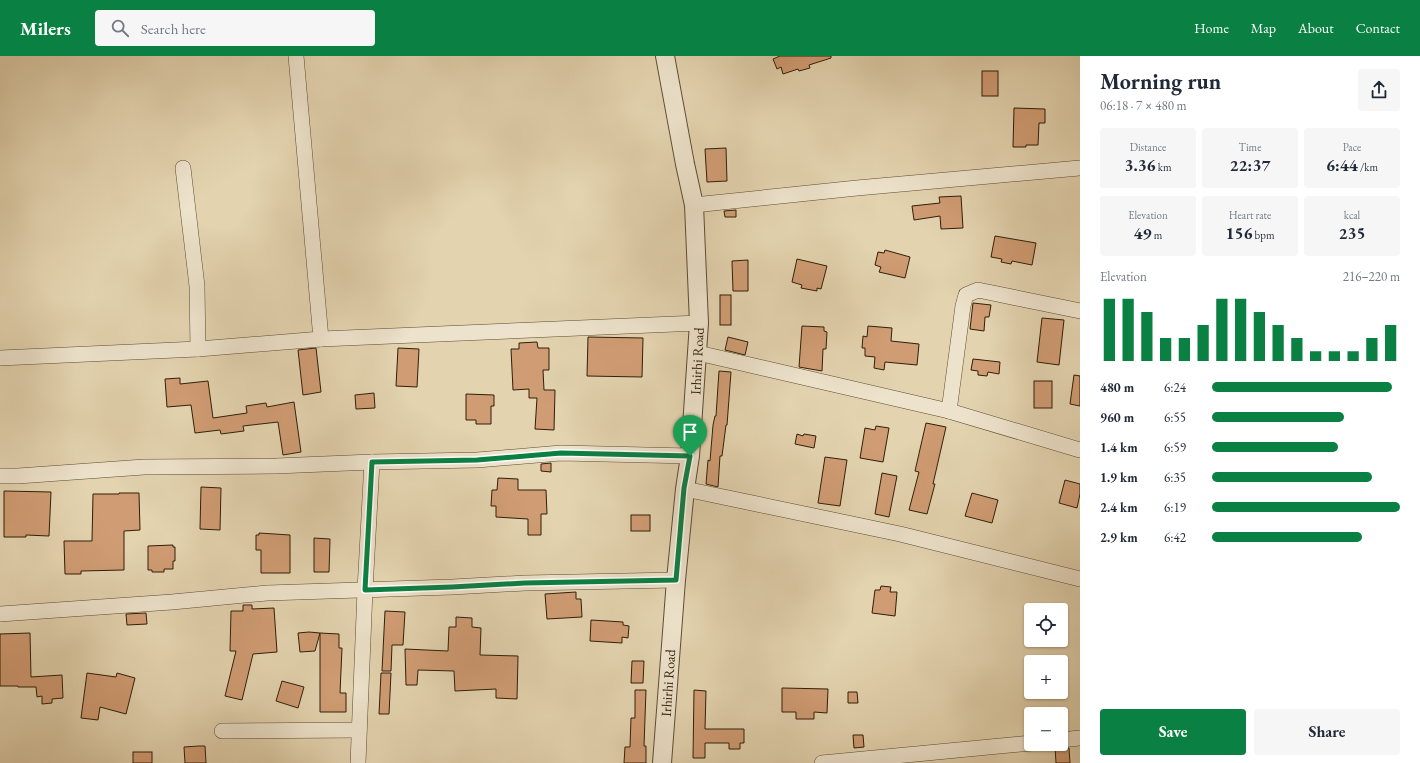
<!DOCTYPE html>
<meta charset="utf-8">
<style>
:root{--surface:#fff;--page:#f6f6f7;--text:#1f2937;--muted:#747a83;--accent:#0b8043}
body{margin:0;font-family:"EB Garamond",serif;background:var(--page);color:var(--text);height:100vh;display:flex;flex-direction:column;font-size:15px;white-space:nowrap}
*{box-sizing:border-box;margin:0}
p{font-size:13px;color:var(--muted)}
.icon{flex:none;width:22px;height:22px;fill:none;stroke:currentColor;stroke-width:2;stroke-linecap:round;stroke-linejoin:round}
.map{position:relative;flex:1;overflow:hidden}
.panel{display:flex;flex-direction:column;background:var(--surface);width:340px}
.panel>*{flex:none}
.tools{position:absolute;left:1024px;top:547px;display:grid;gap:8px}
.tools a{display:grid;place-items:center;width:44px;height:44px;border-radius:4px;background:var(--surface);box-shadow:0 1px 3px #0004;font-size:20px}
.pin{position:absolute;display:grid;place-items:center;width:34px;height:34px;color:#fff;margin:-41px -17px;border-radius:50% 50% 50% 0;rotate:-45deg;box-shadow:0 0 4px #0007}
.pin .icon{rotate:45deg}
.round{display:grid;place-items:center;flex:none;width:42px;height:42px;border-radius:4px;background:var(--page)}
.summary{display:flex;align-items:center;justify-content:space-between;height:68px;padding:0 20px}
h1{font-size:22px;font-weight:700;line-height:30px}
.metrics{display:grid;grid-template-columns:repeat(3,1fr);gap:6px;height:68px;padding:4px 20px}
.metrics div{display:grid;align-content:center;border-radius:4px;background:var(--page);text-align:center}
.metrics b{font-size:17px;font-weight:700}
.metrics small{font-size:11px;font-weight:400}
.metrics p{font-size:11px}
.chart{height:112px;padding:8px 20px}
.chart p{display:flex;justify-content:space-between}
.chart svg{width:100%;height:72px;margin-top:4px;stroke:var(--accent);stroke-width:6}
.primary-button{display:flex;gap:8px;margin-top:auto;padding:8px 20px}
.primary-button a{flex:1;height:46px;border-radius:4px;background:var(--accent);color:#fff;font-size:16px;font-weight:700;line-height:46px;text-align:center}
.primary-button a+a{background:var(--page);color:var(--text)}
ul{padding:0 20px;list-style:none;font-size:13px}
li{display:grid;grid-template-columns:64px 48px 1fr;align-items:center;height:30px}
li i{height:10px;border-radius:5px;background:var(--accent)}
header{display:flex;align-items:center;gap:24px;box-sizing:border-box;height:56px;padding:0 20px;background:var(--accent);color:#fff}
header strong{font-size:19px}
nav{display:flex;gap:22px;margin-inline-start:auto;font-size:14px}
.search{width:280px;height:36px;background:var(--page);display:flex;align-items:center;gap:10px;box-sizing:border-box;padding:0 14px;border-radius:4px;color:var(--muted);font-size:15px}
main{display:flex;flex:1;min-height:0}
.map>svg:first-child{display:block}
</style>
<header>
<strong>Milers</strong>
<div class="search"><svg class="icon" aria-label="search" viewBox="0 0 24 24"><circle cx="10" cy="10" r="6"/><path d="M15 15l6 6"/></svg>Search here</div>
<nav><a>Home</a><a>Map</a><a>About</a><a>Contact</a></nav>
</header>
<main>
<div class="map">
<svg width="1080" height="707" viewBox="0 0 1080 707">
<rect width="100%" height="100%" fill="#e3d3af"/>
<filter id="stains"><feTurbulence type="fractalNoise" baseFrequency=".005" numOctaves="4"/><feColorMatrix values="0 0 0 0 .2 0 0 0 0 .09 0 0 0 0 .02 0 0 0 .5 -.17"/></filter>
<radialGradient id="worn" r=".72"><stop offset=".6" stop-color="#630" stop-opacity="0"/><stop offset="1" stop-color="#630" stop-opacity=".3"/></radialGradient>
<g fill="#d09c73" stroke="#301e09">
<polygon points="780,0 831,0 831,2 809,9 810,12 799,15 798,13 783,18 781,11 777,13 773,3"/>
<rect x="982" y="15" width="16" height="25"/>
<polygon points="1014,52 1045,53 1045,67 1039,67 1038,89 1026,89 1026,91 1013,91"/>
<polygon points="726,92 727,125 707,126 705,93"/>
<polygon points="961,140 963,172 941,173 940,160 914,164 912,150 940,147 939,141"/>
<polygon points="736,154 736,161 725,161 724,155"/>
<polygon points="995,180 1036,187 1032,209 1012,205 1011,208 1001,206 1002,203 991,201"/>
<polygon points="885,194 910,201 905,222 879,216 881,211 875,209 878,196 884,197"/>
<polygon points="797,203 827,210 821,233 817,232 817,235 801,232 802,229 792,226"/>
<polygon points="748,204 748,235 733,235 732,205"/>
<rect x="720" y="239" width="11" height="30"/>
<polygon points="973,247 991,249 989,261 985,261 984,275 970,273"/>
<polygon points="1042,262 1064,264 1059,309 1037,306"/>
<polygon points="802,270 824,271 824,275 827,276 826,293 823,293 822,315 799,311"/>
<polygon points="868,270 892,272 891,285 919,288 917,309 885,306 884,314 874,312 875,301 865,300 865,292 862,292 863,280 867,281"/>
<polygon points="588,281 643,282 642,321 587,320"/>
<polygon points="728,281 748,286 745,299 725,294"/>
<polygon points="537,286 538,292 549,292 549,314 543,314 544,334 555,334 554,374 535,373 537,342 529,342 529,333 513,334 511,293 519,293 519,287"/>
<polygon points="316,292 321,336 303,339 298,294"/>
<polygon points="398,292 419,293 417,331 396,330"/>
<polygon points="973,303 1000,306 999,318 988,316 987,320 978,319 978,315 971,314"/>
<polygon points="719,315 731,316 727,369 726,369 722,400 720,400 718,431 706,428 708,404 710,405 713,369 715,360 716,360"/>
<polygon points="1074,319 1080,320 1080,350 1070,348"/>
<polygon points="180,322 180,328 208,325 213,362 247,357 246,350 266,347 267,351 294,346 301,396 283,399 278,366 243,370 244,375 221,378 220,374 195,377 191,349 167,351 165,323"/>
<rect x="1034" y="325" width="18" height="27"/>
<polygon points="374,337 375,352 356,353 355,339"/>
<polygon points="466,338 494,339 494,350 491,350 491,368 476,368 476,364 466,364"/>
<polygon points="926,367 946,371 933,428 935,428 927,458 909,454 919,416 915,415"/>
<polygon points="876,370 889,372 883,406 860,402 865,372 875,374"/>
<polygon points="797,378 803,380 804,378 816,380 814,392 795,388"/>
<polygon points="825,401 847,404 840,450 818,447"/>
<polygon points="551,407 551,416 541,415 541,408"/>
<polygon points="882,417 897,420 889,461 875,458"/>
<polygon points="498,422 518,423 518,434 546,434 547,458 541,458 541,479 528,479 528,463 496,461 496,450 491,450 492,434 497,434"/>
<polygon points="1065,424 1080,428 1080,438 1077,452 1059,447"/>
<polygon points="201,431 221,432 220,474 200,473"/>
<polygon points="4,435 51,436 49,480 26,479 26,481 4,481"/>
<polygon points="119,437 139,437 140,474 124,475 124,514 81,515 81,518 65,518 64,485 92,485 93,438 119,438"/>
<polygon points="972,437 998,444 992,467 965,460"/>
<rect x="631" y="459" width="19" height="16"/>
<polygon points="259,477 290,479 290,517 261,517 261,494 256,494 256,479 259,479"/>
<polygon points="314,482 330,483 329,516 314,516"/>
<polygon points="173,489 173,491 175,491 175,505 173,505 173,513 164,513 164,516 152,516 152,514 148,514 148,490"/>
<polygon points="881,530 891,531 890,536 897,536 895,560 872,557 875,534 880,534"/>
<polygon points="576,536 576,543 581,543 582,561 547,563 545,538"/>
<polygon points="243,549 252,549 252,553 274,552 277,596 253,598 242,644 225,640 236,595 230,595 231,555 243,555"/>
<polygon points="385,555 405,556 403,589 392,589 391,615 382,615"/>
<polygon points="146,557 147,568 127,569 126,558"/>
<polygon points="456,561 472,562 472,571 481,572 480,599 518,600 517,643 496,642 496,633 455,635 454,615 418,614 417,629 406,629 405,593 448,595 449,571 456,571"/>
<polygon points="591,564 623,566 623,569 629,570 628,582 622,581 622,587 590,585"/>
<polygon points="309,576 320,577 315,595 300,596 298,577"/>
<polygon points="30,577 31,621 62,619 63,642 52,643 52,647 42,648 42,640 37,641 36,631 18,631 18,630 0,630 0,578"/>
<polygon points="320,577 339,578 339,592 342,592 340,637 346,637 346,656 320,656"/>
<polygon points="632,605 644,605 643,627 631,627"/>
<polygon points="87,617 116,621 117,617 135,622 126,658 100,651 98,664 81,662"/>
<polygon points="381,617 391,617 389,658 379,658"/>
<polygon points="282,625 304,631 298,652 276,645"/>
<polygon points="782,632 828,633 827,657 814,656 814,663 796,663 796,656 782,656"/>
<polygon points="635,634 646,634 644,690 646,690 646,707 624,707 625,691 630,691 631,662 635,662"/>
<polygon points="694,634 706,635 705,673 744,673 744,687 740,687 740,693 729,693 729,687 705,687 705,702 693,702"/>
<polygon points="848,636 857,636 858,647 848,647"/>
<polygon points="853,679 863,679 864,691 854,692"/>
<polygon points="199,690 205,690 206,707 185,707 184,691"/>
<polygon points="1055,691 1062,693 1069,692 1070,707 1056,707"/>
<rect x="133" y="696" width="19" height="11"/>
</g>
<g fill="none" stroke-linecap="round" stroke-linejoin="round">
<g stroke="#5d4b32" stroke-width="16">
<g id="minor">
<polyline points="296,0 321,283"/>
<polyline points="183,112 197,230 198,293"/>
<polyline points="694,149 857,132 1080,112"/>
<polyline points="698,297 949,355 1080,394"/>
<polyline points="0,302 198,293 321,283 699,267"/>
<polyline points="949,355 963,250 966,239 978,234 1080,255"/>
<polyline points="0,420 18,420 144,411 276,410 372,406 477,404 561,397 690,400"/>
<polyline points="685,433 900,478 1080,523"/>
<polyline points="0,558 172,546 267,537 452,531 525,527 676,524"/>
<polyline points="222,675 359,674"/>
<polyline points="1061,684 1080,682"/>
<polyline points="358,707 365,534 372,406"/>
<polyline points="822,707 1031,687"/>
</g>
</g>
<g stroke="#5d4b32" stroke-width="20">
<polyline id="tertiary" points="662,707 676,524 685,433 690,400 699,267 694,149 685,108 665,0"/>
</g>
<use href="#minor" stroke="#ede2cb" stroke-width="15"/>
<use href="#tertiary" stroke="#ede2cb" stroke-width="18"/>
</g>
<g fill="none" stroke-linecap="round" stroke-linejoin="round">
<g stroke="#fff" stroke-width="8">
<polygon id="route" points="561,397 690,400 684,432 676,524 525,527 452,531 365,534 372,406 477,404"/>
</g>
<use href="#route" stroke="#0b8043" stroke-width="5"/>
</g>
<g text-anchor="middle" stroke-width="3" stroke-linejoin="round" paint-order="stroke">
<g font-size="14" fill="#301e09" stroke="#ede2cb">
<text transform="translate(697 305) rotate(-87)" y="5">Irhirhi Road</text>
<text transform="translate(668 627) rotate(-86)" y="5">Irhirhi Road</text>
</g>
</g>
<rect width="100%" height="100%" filter="url(#stains)"/>
<rect width="100%" height="100%" fill="url(#worn)"/>
</svg>
<div class="tools">
<a><svg class="icon" aria-label="locate" viewBox="0 0 24 24"><circle cx="12" cy="12" r="6"/><path d="M12 2v4M12 18v4M2 12h4M18 12h4"/></svg></a>
<a>+</a>
<a>−</a>
</div>
<div class="pin" style="left:690px;top:400px;background:#1e9e55"><svg class="icon" aria-label="arrive" viewBox="0 0 24 24"><path d="M6 21V4h12l-3 4 3 4H6"/></svg></div>
</div>
<section class="panel">
<div class="summary"><div><h1>Morning run</h1><p>06:18 · 7 × 480 m</p></div><a class="round"><svg class="icon" aria-label="share" viewBox="0 0 24 24"><path d="M12 15V3M7 8l5-5 5 5M5 13v7h14v-7"/></svg></a></div>
<div class="metrics">
<div><p>Distance</p><b>3.36<small> km</small></b></div>
<div><p>Time</p><b>22:37</b></div>
<div><p>Pace</p><b>6:44<small> /km</small></b></div>
</div>
<div class="metrics">
<div><p>Elevation</p><b>49<small> m</small></b></div>
<div><p>Heart rate</p><b>156<small> bpm</small></b></div>
<div><p>kcal</p><b>235</b></div>
</div>
<div class="chart"><p><span>Elevation</span>216–220 m</p>
<svg viewBox="0 0 160 44" preserveAspectRatio="none"><path d="M5 44V6M15 44V6M25 44V14M35 44V30M45 44V30M55 44V22M65 44V6M75 44V6M85 44V14M95 44V22M105 44V30M115 44V38M125 44V38M135 44V38M145 44V30M155 44V22"/></svg>
</div>
<ul>
<li><b>480 m</b>6:24<i style="width:96%"></i></li>
<li><b>960 m</b>6:55<i style="width:70%"></i></li>
<li><b>1.4 km</b>6:59<i style="width:67%"></i></li>
<li><b>1.9 km</b>6:35<i style="width:85%"></i></li>
<li><b>2.4 km</b>6:19<i style="width:100%"></i></li>
<li><b>2.9 km</b>6:42<i style="width:80%"></i></li>
</ul>
<div class="primary-button"><a>Save</a><a>Share</a></div>
</section>
</main>
